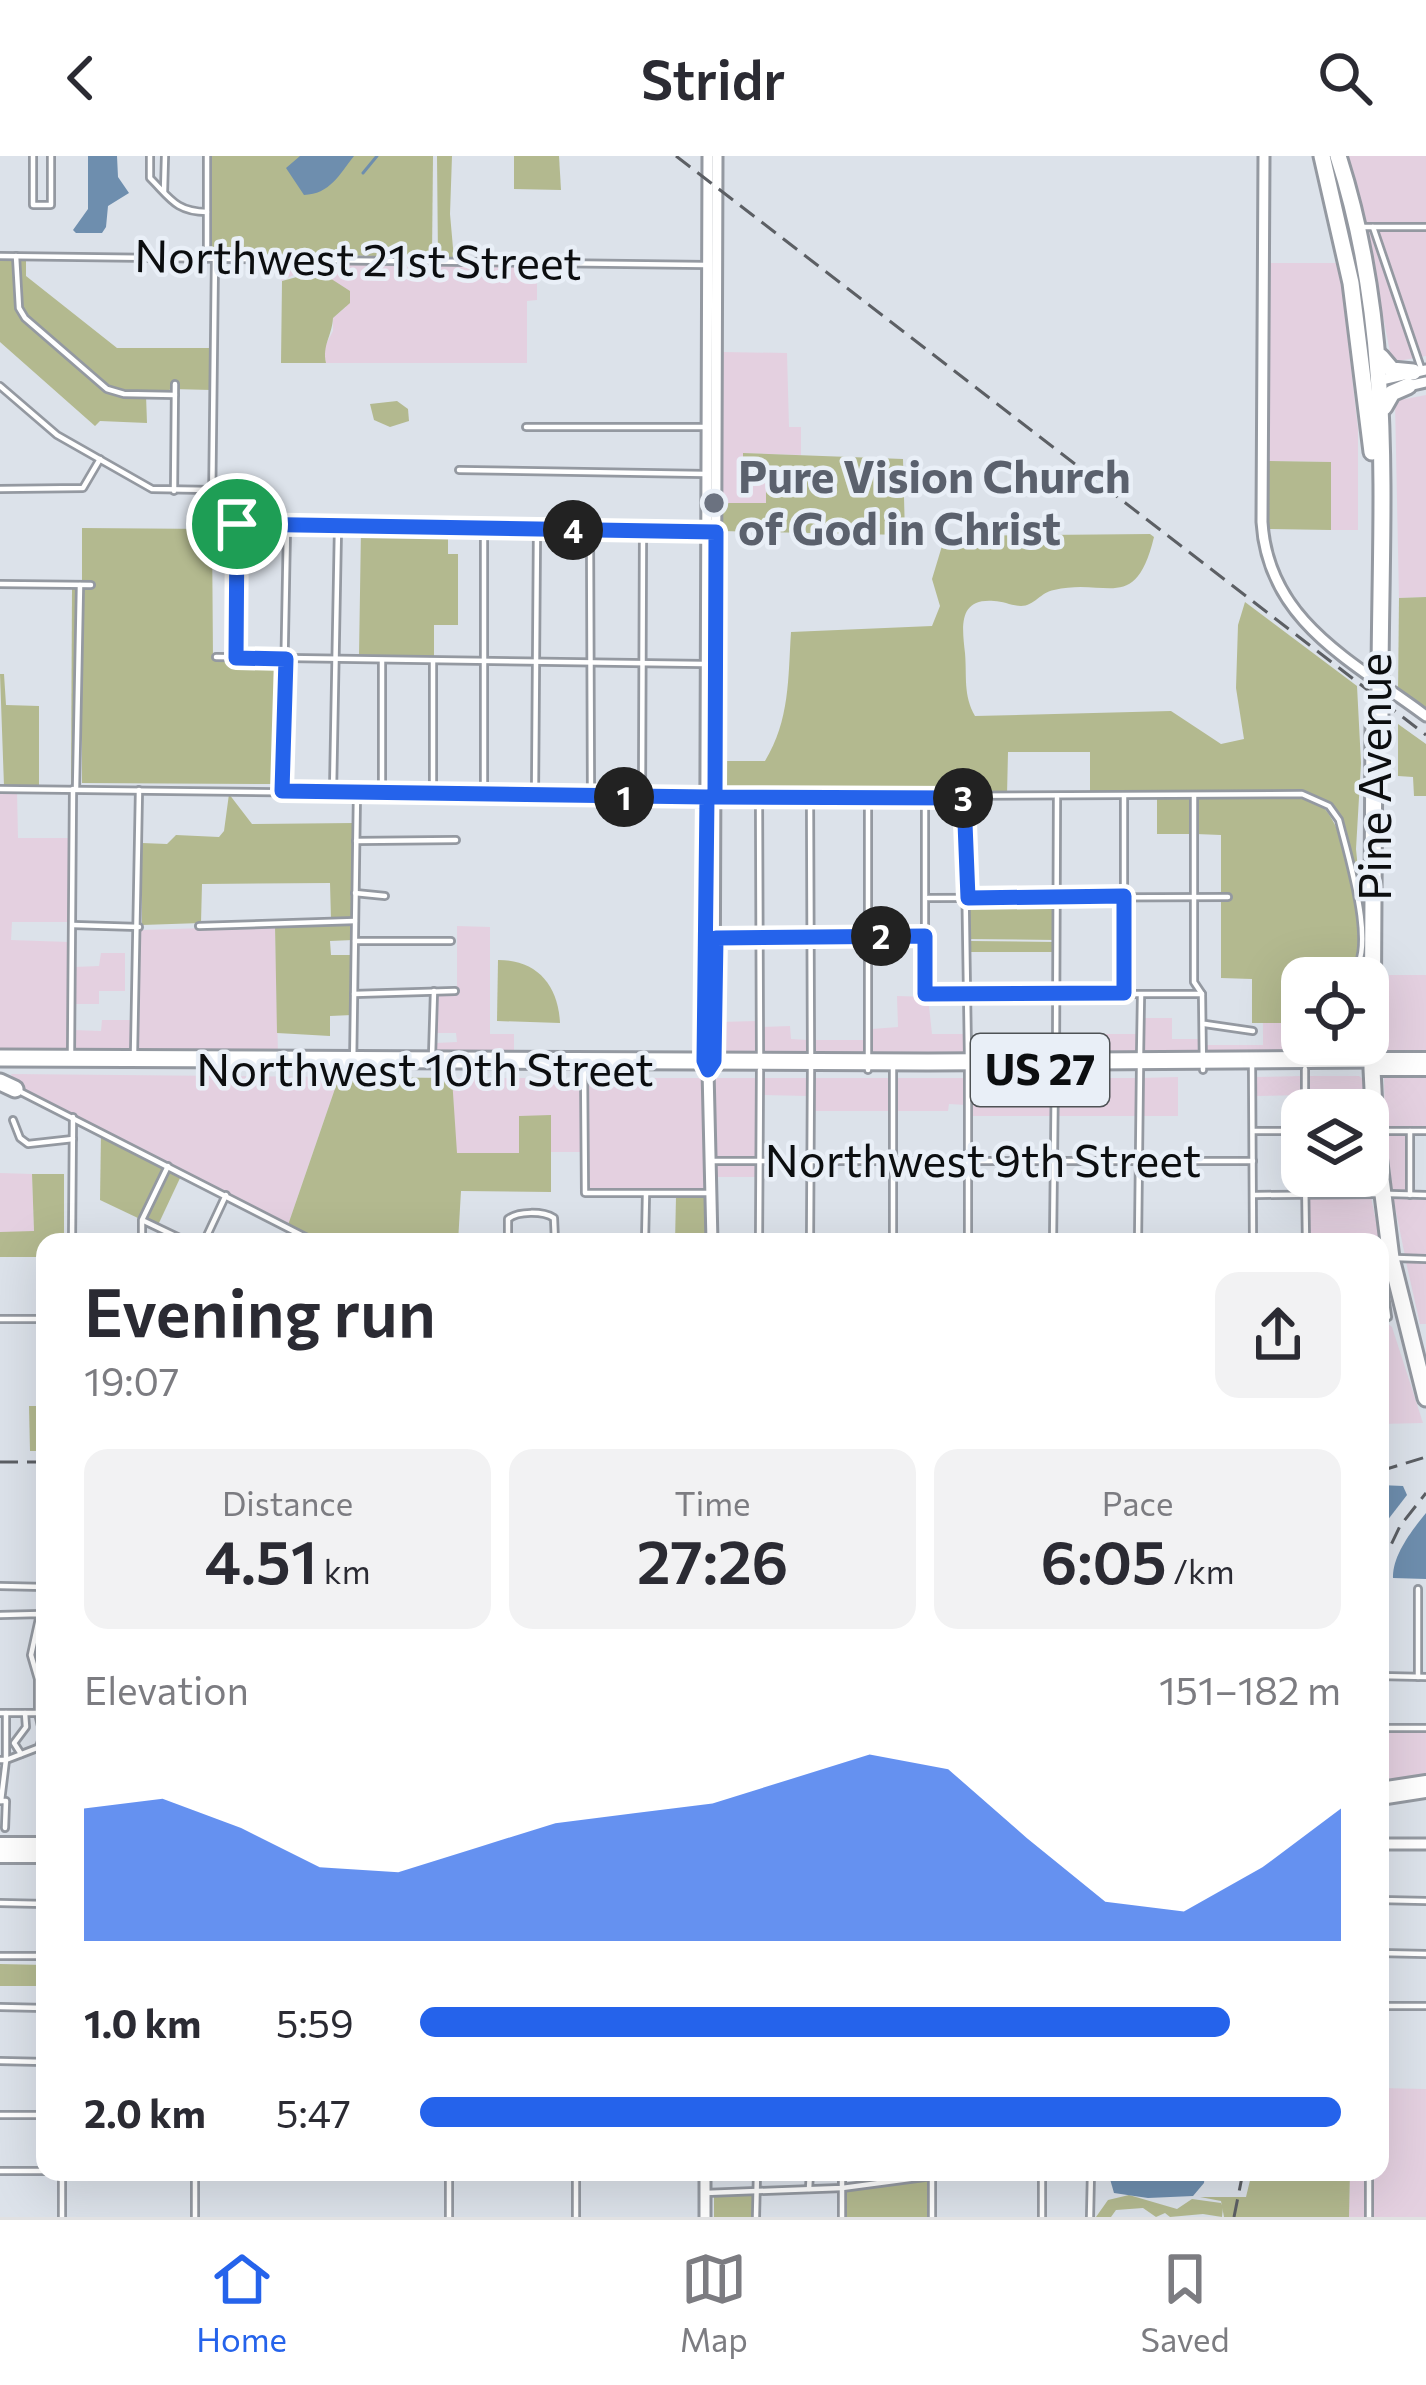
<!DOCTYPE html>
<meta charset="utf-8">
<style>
:root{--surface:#fff;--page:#f2f2f3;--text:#2b2b33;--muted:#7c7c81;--line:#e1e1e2;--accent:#2563eb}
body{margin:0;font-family:Commissioner,sans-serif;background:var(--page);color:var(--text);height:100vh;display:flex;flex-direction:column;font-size:45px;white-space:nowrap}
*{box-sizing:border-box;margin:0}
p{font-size:39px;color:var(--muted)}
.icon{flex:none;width:66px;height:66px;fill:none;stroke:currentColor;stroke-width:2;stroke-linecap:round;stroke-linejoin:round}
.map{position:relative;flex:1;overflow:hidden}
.details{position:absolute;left:36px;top:1077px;width:1353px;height:948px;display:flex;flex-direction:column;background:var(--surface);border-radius:24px;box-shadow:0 12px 48px #0002}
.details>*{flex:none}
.controls{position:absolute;left:1281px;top:801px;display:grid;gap:24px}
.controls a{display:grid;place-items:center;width:108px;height:108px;border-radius:24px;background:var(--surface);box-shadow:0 12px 48px #0002;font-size:60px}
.pin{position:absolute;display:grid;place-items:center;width:102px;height:102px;color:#fff;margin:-51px;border:6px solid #fff;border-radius:50%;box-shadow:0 3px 12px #0007}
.km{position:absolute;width:60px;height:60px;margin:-30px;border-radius:50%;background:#222;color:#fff;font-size:33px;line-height:60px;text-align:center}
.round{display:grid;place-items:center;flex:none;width:126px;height:126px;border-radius:24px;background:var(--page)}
.summary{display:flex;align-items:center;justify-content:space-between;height:204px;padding:0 48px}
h1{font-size:66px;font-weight:600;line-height:90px}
.figures{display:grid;grid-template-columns:repeat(3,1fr);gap:18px;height:204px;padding:12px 48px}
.figures div{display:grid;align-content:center;border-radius:24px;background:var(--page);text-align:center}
.figures b{font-size:60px;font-weight:600}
.figures small{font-size:33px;font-weight:400}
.figures p{font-size:33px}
.chart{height:336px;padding:24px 48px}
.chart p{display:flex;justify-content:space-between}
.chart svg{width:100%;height:216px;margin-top:12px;fill:var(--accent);opacity:.7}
ul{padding:0 48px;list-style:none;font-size:39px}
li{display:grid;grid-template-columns:192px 144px 1fr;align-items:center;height:90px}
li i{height:30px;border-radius:15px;background:var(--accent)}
header{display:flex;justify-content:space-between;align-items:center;height:156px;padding:0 48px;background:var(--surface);font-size:54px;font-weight:600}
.dock{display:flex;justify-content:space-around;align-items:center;height:168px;border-top:3px solid var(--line);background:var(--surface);font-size:33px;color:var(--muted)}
.dock a{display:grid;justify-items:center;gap:6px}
.dock .active{color:var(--accent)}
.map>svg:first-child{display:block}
</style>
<header><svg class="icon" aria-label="back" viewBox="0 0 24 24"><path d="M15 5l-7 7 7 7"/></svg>Stridr<svg class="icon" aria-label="search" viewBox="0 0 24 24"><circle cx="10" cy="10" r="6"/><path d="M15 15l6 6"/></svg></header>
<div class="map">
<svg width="1426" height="2061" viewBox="0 0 1426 2061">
<rect width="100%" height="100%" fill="#dce2ea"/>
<g fill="#e4d0e0">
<polygon points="1348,0 1426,0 1426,69 1365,69"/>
<polygon points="1366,74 1372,74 1415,202 1392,206"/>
<polygon points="1377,74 1426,74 1426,200 1419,201"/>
<polygon points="281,105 537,109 537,144 527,145 527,207 326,207 323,194 333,175 333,162 346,151 296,118 281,125"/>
<polygon points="1265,107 1339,107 1358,273 1358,374 1331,374 1330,306 1265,305"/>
<polygon points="722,196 787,197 789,271 801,271 801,299 744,297 766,321 766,347 721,347"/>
<polygon points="1426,239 1426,441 1399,442 1395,245"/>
<polygon points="0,635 17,635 18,682 70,682 69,766 12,766 11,784 69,786 69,898 0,898"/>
<polygon points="275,770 278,899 136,898 141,774"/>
<polygon points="457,770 490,771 490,878 514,878 514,899 435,899 436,887 457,886 456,877 436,877 436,837 457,837"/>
<polygon points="101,797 125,797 125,835 99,835 99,848 74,848 74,874 101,875 102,864 133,864 131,898 73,898 74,811 99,810"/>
<polygon points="1389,819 1426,819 1426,900 1390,899 1385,892"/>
<polygon points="897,840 928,841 932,878 966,878 966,899 870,899 872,873 898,871"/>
<polygon points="1143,862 1172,862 1172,883 1201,883 1200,900 1142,900"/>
<polygon points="757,865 758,899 720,897 720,866"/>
<polygon points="1263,867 1302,867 1302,899 1205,900 1205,889 1263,889"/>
<polygon points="790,870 791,883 808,884 809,899 762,899 762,871"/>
<rect x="1058" y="878" width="80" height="22"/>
<rect x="813" y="884" width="52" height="15"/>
<polygon points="11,918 339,921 288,1069 16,931"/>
<polygon points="1384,918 1426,918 1426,973 1385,973"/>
<polygon points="1303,920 1303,939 1255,940 1254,921"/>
<polygon points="1307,920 1359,920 1366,926 1367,954 1307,954"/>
<polygon points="1178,921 1178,960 1141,960 1142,922"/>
<polygon points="452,922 581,922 582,996 551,996 551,960 520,960 519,997 456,997"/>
<polygon points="586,922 706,922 710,1034 587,1035"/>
<polygon points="711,922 758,922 757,1002 714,1002"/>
<polygon points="762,922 808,922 808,940 762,939"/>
<rect x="813" y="922" width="78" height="33"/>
<polygon points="895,922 966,922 966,949 949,948 948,955 895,955"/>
<rect x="971" y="922" width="82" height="38"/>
<polygon points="1058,922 1137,922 1137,960 1057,960"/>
<polygon points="1386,978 1407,978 1407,1036 1393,1036"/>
<rect x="714" y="1007" width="43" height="14"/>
<polygon points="0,1017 32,1018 34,1076 0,1076"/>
<polygon points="1308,1020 1355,1020 1354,1036 1308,1037"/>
<polygon points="1371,1041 1380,1086 1308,1086 1308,1042"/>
<polygon points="1393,1041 1426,1041 1426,1100 1405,1100"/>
<polygon points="1406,1106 1426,1106 1426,1168 1420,1168"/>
<polygon points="1387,1167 1392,1171 1423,1267 1380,1268 1380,1169"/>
<polygon points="1380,1575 1426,1575 1426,1621 1380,1623"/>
<polygon points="1380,1932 1426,1933 1426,2061 1371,2061 1371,2016 1380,2016"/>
<polygon points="1350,2016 1367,2016 1367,2061 1349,2061"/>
</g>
<g fill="#b3b98f">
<polygon points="209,0 433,0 432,101 210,97"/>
<polygon points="437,0 452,0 450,58 454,103 438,102"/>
<polygon points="514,0 559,0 561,34 514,33"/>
<polygon points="0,102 26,103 26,120 117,192 211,192 211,234 173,233 146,239 147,267 100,265 95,270 0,186"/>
<path d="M 319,115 L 350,135 L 350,147 L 333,162 C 332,180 322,189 326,207 L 281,207 L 282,125 Z"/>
<polygon points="397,245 408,253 409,265 390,271 374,264 370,248"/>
<polygon points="743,297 903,303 905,379 721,375 721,347 766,347 766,322 743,321"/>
<polygon points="1265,305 1331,306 1331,374 1265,373"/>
<polygon points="82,372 212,373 213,504 277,509 277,628 82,627"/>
<polygon points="361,373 448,375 448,398 458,398 458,469 434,469 434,502 359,500"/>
<path d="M 1150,378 L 1154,381 C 1135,459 1107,421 1054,434 C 1041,436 1034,450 1021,450 C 1012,450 1003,445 994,445 C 958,442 962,471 965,497 C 967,520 963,539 975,560 L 1171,555 L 1221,588 L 1244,583 L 1236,532 L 1238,469 L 1245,446 L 1357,530 L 1361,607 L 1356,693 L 1363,763 L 1341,663 L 1330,648 L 1304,636 L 1090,638 L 1090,596 L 1008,596 L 1007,639 L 720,639 L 720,605 L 765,605 C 790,564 788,522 791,476 L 932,470 L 940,450 L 932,423 L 945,380 Z"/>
<polygon points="72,432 78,432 74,631 71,631"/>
<polygon points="1426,441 1426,557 1398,536 1399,442"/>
<polygon points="0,518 4,518 6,549 39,550 39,630 4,630"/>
<polygon points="1398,568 1426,588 1426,640 1414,640 1413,621 1398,620"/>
<polygon points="229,638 252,668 354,667 353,763 331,763 330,727 202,728 201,767 142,769 142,687 167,688 176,679 219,681 224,675"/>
<polygon points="1192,641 1191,678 1157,678 1157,642"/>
<path d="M 1196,641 C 1228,641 1289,633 1316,646 C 1346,660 1367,770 1358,801 C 1356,808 1352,811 1348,816 L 1302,822 L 1302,867 L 1252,867 L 1252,823 L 1221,822 L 1221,743 L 1229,743 L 1230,739 L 1221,738 L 1221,679 L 1196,678 Z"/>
<polygon points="1056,740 1056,784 968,783 968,742"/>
<polygon points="353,768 353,784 330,785 331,799 352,799 352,859 330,860 330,880 277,877 275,770"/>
<polygon points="970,785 1054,786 1053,796 971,796"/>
<path d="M 498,804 C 537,804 558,829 560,867 L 497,865 Z"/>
<polygon points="339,921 452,922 457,997 519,997 519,960 551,959 551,1036 461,1035 458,1086 320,1086 288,1069"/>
<polygon points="101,978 164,1011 140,1063 100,1044"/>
<polygon points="169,1013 181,1020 158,1069 145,1062"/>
<polygon points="32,1018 64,1018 64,1086 45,1086 45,1101 0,1101 0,1076 34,1075"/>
<polygon points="676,1041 705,1041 705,1086 675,1086"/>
<polygon points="29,1250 45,1250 45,1295 30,1295"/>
<polygon points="0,1808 45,1809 45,1830 0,1830"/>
<polygon points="1252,2016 1350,2016 1349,2061 1224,2061 1221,2045 1200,2041 1246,2041"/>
<polygon points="930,2023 930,2061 844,2061 844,2035"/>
<polygon points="752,2038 752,2061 714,2061 714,2039"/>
<polygon points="1129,2039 1177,2053 1192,2043 1221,2047 1223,2051 1222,2061 1203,2058 1170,2061 1165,2057 1156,2061 1143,2052 1116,2054 1111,2061 1096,2061 1108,2044"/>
</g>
<g fill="#6e8eae">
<polygon points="88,0 117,0 118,21 129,37 108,50 106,71 102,77 76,77 73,74 88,53"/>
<path d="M 300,0 L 354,0 C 339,19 330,38 304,39 L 286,12 Z"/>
<polygon points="1380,1329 1403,1330 1407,1339 1380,1374"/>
<path d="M 1426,1357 L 1426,1423 L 1393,1422 C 1392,1400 1412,1374 1426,1357 Z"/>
<polygon points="1108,2016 1205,2016 1204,2027 1193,2040 1148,2042 1114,2037"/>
</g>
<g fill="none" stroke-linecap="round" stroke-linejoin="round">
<polyline stroke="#6e8eae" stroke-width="3" points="363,17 377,0"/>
<g stroke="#9499a1" stroke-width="10">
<g id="street">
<polyline points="33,0 33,49 51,49 51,0"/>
<path d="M 150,0 L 150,22 C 170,42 176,56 207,56"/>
<polyline points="207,0 207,101"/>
<polyline points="164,36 165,0"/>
<polyline points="1360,71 1426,71"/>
<polyline points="1373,71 1422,215"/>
<polyline points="0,100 705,109"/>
<polyline points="16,100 19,152 25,162 107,233 124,238 175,239"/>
<polyline points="215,101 212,356 222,368 708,375"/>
<polyline points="0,230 57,279 152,333 212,334"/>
<polyline points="526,271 708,271"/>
<polyline points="459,314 705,318"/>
<polyline points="0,333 83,332 100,303"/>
<polyline points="174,335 175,228"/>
<polyline points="590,376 591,640"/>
<polyline points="0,428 91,429"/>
<polyline points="216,501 703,508"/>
<polyline points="236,501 237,368"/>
<polyline points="382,504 382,637"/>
<polyline points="433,505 433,638"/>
<polyline points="0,633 703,641"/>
<polyline points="76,633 80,429"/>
<polyline points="282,635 287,372"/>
<polyline points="333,636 338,372"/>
<polyline points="484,638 484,374"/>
<polyline points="535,639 537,375"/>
<polyline points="1194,640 1194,826 1202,838 1203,914"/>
<polyline points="642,641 643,377"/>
<path d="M 714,641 L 1302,638 L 1329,650 L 1339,664 C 1345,690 1382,805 1348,818 C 1337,823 1321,819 1311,822"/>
<polyline points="759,642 760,900"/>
<polyline points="810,642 811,900"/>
<polyline points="925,642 925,838 1202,838"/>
<polyline points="964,642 968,900"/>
<polyline points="356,685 456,684"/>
<polyline points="355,737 385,740"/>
<polyline points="928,742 1228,741"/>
<polyline points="73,769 139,771"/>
<polyline points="199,770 355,765"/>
<polyline points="715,782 925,780"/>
<polyline points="355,785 451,785"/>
<polyline points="1124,837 1124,640"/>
<polyline points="354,838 455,835"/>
<polyline points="1205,868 1253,875"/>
<polyline points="71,897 73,633"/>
<polyline points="134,898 139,634"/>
<polyline points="1056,900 1057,642"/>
<polyline points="1140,900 1141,840"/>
<polyline points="432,901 434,835"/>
<polyline points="1252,906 1253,1086"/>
<polyline points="584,910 585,1037 710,1037"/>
<polyline points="893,912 893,1086"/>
<polyline points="353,913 357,636"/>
<polyline points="1305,913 1305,954"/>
<polyline points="868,914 868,644"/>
<polyline points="21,936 315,1086"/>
<polyline points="13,964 20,982 28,988 73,983"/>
<polyline points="1254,975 1302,975"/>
<polyline points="1378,975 1426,975"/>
<polyline points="1410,975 1410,1039"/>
<polyline points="713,1005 1253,1005"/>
<polyline points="1305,1020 1306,1086"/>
<polyline points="1356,1038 1357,1020"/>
<polyline points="1390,1038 1426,1039"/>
<polyline points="1255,1039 1381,1038"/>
<polyline points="144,1065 188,1086"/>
<polyline points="72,1086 73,961"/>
<polyline points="142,1086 142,1064 168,1010"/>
<polyline points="204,1086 226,1039"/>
<path d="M 508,1086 L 508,1063 C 518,1055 543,1055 554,1062 L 555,1086"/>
<polyline points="645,1086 646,1038"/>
<polyline points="759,1086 760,914"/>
<polyline points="810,1086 811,912"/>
<polyline points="886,1086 916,1086"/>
<polyline points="968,1086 968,912"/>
<polyline points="1053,1086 1055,912"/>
<polyline points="1138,1086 1140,912"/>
<polyline points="1380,1102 1388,1161 1380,1166"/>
<polyline points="1396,1102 1426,1103"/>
<polyline points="0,1163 45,1163"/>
<polyline points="0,1430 45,1431"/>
<polyline points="0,1459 40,1458 31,1499 38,1523 38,1557 43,1579 39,1591"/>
<polyline points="1380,1520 1426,1521"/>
<polyline points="1418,1521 1418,1433"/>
<polyline points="0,1557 6,1557 6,1604 0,1604"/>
<polyline points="6,1557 36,1557"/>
<polyline points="1380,1572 1426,1572"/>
<polyline points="21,1598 14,1587 26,1571 25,1557"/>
<polyline points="0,1645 6,1645 5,1672"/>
<polyline points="1,1645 6,1604 45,1589"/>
<polyline points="1380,1744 1426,1745"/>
<polyline points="0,1747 45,1748"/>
<polyline points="1380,1797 1426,1798"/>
<polyline points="0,1800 45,1800"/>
<polyline points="1380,1850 1426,1850"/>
<polyline points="0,1851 45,1852"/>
<polyline points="0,1905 45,1906"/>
<polyline points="0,1959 45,1959"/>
<polyline points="0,2015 45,2015"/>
<polyline points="124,2016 313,2017"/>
<polyline points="449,2016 449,2061"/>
<polyline points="932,2016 932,2061"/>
<polyline points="449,2017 705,2018"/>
<polyline points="576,2022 576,2061"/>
<polyline points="809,2033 810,2016"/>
<polyline points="705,2037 842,2032 932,2020 1091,2016 1090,2061"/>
<polyline points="62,2061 62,2016"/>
<polyline points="195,2061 195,2016"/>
<polyline points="756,2061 757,2016"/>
<polyline points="842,2061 842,2016"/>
<polyline points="1042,2061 1042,2016"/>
<polyline points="1369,2061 1369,2016"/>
</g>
</g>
<g stroke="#9499a1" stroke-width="15">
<g id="secondary">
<polyline points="708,0 705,905 708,914 712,1086"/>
<path d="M 1264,0 L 1262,366 C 1268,466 1354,506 1426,560"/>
<polyline points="1377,225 1426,214"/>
<polyline points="1408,230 1426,226"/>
<polyline points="714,905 717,0"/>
<polyline points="1380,1688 1426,1688"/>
<polyline points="705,2016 705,2061"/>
</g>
</g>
<g stroke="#9499a1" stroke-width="18">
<g id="primary">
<polyline points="1380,903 1426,903"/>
<polyline points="1380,913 1426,913"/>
<polyline points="1380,1633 1426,1626"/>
<polyline points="1380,1642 1426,1635"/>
<polyline points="0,1688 45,1688"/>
<polyline points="0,1700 45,1700"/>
</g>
</g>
<g stroke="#9499a1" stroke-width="21">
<g id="highway">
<polyline points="1322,0 1351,127 1372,296"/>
<path d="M 1338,0 C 1394,173 1381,341 1380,519"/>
<polyline points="1381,201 1392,214 1413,216"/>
<polyline points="1384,251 1392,237 1408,230"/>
<polyline points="1374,570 1372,913 1375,975 1391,1102 1426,1242"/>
<polyline points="0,902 928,906 1380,903"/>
<polyline points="0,926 15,933"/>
</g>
</g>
<use href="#street" stroke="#fff" stroke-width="4.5"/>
<use href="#secondary" stroke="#fff" stroke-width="9"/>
<use href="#primary" stroke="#fff" stroke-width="12"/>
<use href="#highway" stroke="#fff" stroke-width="15"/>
<g stroke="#5c5f64" stroke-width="3" stroke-dasharray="18 9" stroke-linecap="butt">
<polyline points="676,0 1426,579"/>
<polyline points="0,1306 45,1306"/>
<polyline points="1380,1315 1426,1301"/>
<polyline points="1380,1412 1400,1370 1426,1337"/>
<polyline points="1234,2061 1243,2016"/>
</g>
<g stroke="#9499a1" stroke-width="21" stroke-linecap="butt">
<polyline id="highway-bridge" points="1380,575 1380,519"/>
</g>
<use href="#highway-bridge" stroke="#fff" stroke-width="15"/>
</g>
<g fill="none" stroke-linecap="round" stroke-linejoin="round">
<g stroke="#fff" stroke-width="24">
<polygon id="route" points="237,368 716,376 715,641 964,642 968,742 1124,740 1124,837 925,838 925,780 716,782 714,905 708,914 704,905 707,641 282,635 286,503 236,502"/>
</g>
<use href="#route" stroke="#2563eb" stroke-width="15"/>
</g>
<circle fill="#6b7280" stroke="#e9eff7" stroke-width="4.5" cx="714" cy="347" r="12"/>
<g text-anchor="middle" stroke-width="9" stroke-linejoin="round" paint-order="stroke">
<rect fill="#e9eff7" stroke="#4e5255" stroke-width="3" x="971" y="878" width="138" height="72" rx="9"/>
<g font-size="42" font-weight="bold" fill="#0c0e10">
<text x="1040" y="929">US 27</text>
</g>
<g font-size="45" fill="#0c0e10" stroke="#e9eff7">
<text transform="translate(358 104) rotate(1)" y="16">Northwest 21st Street</text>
<text transform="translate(1375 621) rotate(-90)" y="16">Pine Avenue</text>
<text x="425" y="930">Northwest 10th Street</text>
<text x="983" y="1021">Northwest 9th Street</text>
</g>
<g font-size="45" font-weight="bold" fill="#5b616d" stroke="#e9eff7" text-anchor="start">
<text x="738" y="337">Pure Vision Church<tspan x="738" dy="52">of God in Christ</tspan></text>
</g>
</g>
</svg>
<div class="controls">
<a><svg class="icon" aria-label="locate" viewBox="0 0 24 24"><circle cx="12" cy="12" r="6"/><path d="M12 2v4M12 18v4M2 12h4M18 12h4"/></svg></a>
<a><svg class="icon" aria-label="layers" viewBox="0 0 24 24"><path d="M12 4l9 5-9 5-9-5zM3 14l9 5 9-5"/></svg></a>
</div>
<div class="pin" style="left:237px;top:368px;background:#1e9e55"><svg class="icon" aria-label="arrive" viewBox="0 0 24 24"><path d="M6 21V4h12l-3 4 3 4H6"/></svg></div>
<b class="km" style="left:624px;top:641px">1</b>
<b class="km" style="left:881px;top:780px">2</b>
<b class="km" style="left:963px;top:642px">3</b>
<b class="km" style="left:573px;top:374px">4</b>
<section class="details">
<div class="summary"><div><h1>Evening run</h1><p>19:07</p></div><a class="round"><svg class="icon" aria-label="share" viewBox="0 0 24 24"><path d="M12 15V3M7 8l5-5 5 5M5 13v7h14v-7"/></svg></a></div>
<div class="figures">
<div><p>Distance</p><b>4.51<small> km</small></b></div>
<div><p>Time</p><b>27:26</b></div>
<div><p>Pace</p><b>6:05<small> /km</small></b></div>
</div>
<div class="chart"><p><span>Elevation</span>151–182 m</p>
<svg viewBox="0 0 160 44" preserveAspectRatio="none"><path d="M0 44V17L10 15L20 21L30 29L40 30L50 25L60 20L70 18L80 16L90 11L100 6L110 9L120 23L130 36L140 38L150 29L160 17V44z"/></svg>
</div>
<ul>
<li><b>1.0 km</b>5:59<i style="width:88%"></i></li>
<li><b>2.0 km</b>5:47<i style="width:100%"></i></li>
</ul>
</section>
</div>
<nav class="dock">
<a class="active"><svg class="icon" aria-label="home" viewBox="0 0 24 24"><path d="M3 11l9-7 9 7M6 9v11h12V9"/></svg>Home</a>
<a><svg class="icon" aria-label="map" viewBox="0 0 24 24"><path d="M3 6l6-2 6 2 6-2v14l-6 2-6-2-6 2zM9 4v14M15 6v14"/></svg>Map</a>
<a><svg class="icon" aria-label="saved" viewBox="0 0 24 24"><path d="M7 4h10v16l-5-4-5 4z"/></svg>Saved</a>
</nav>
